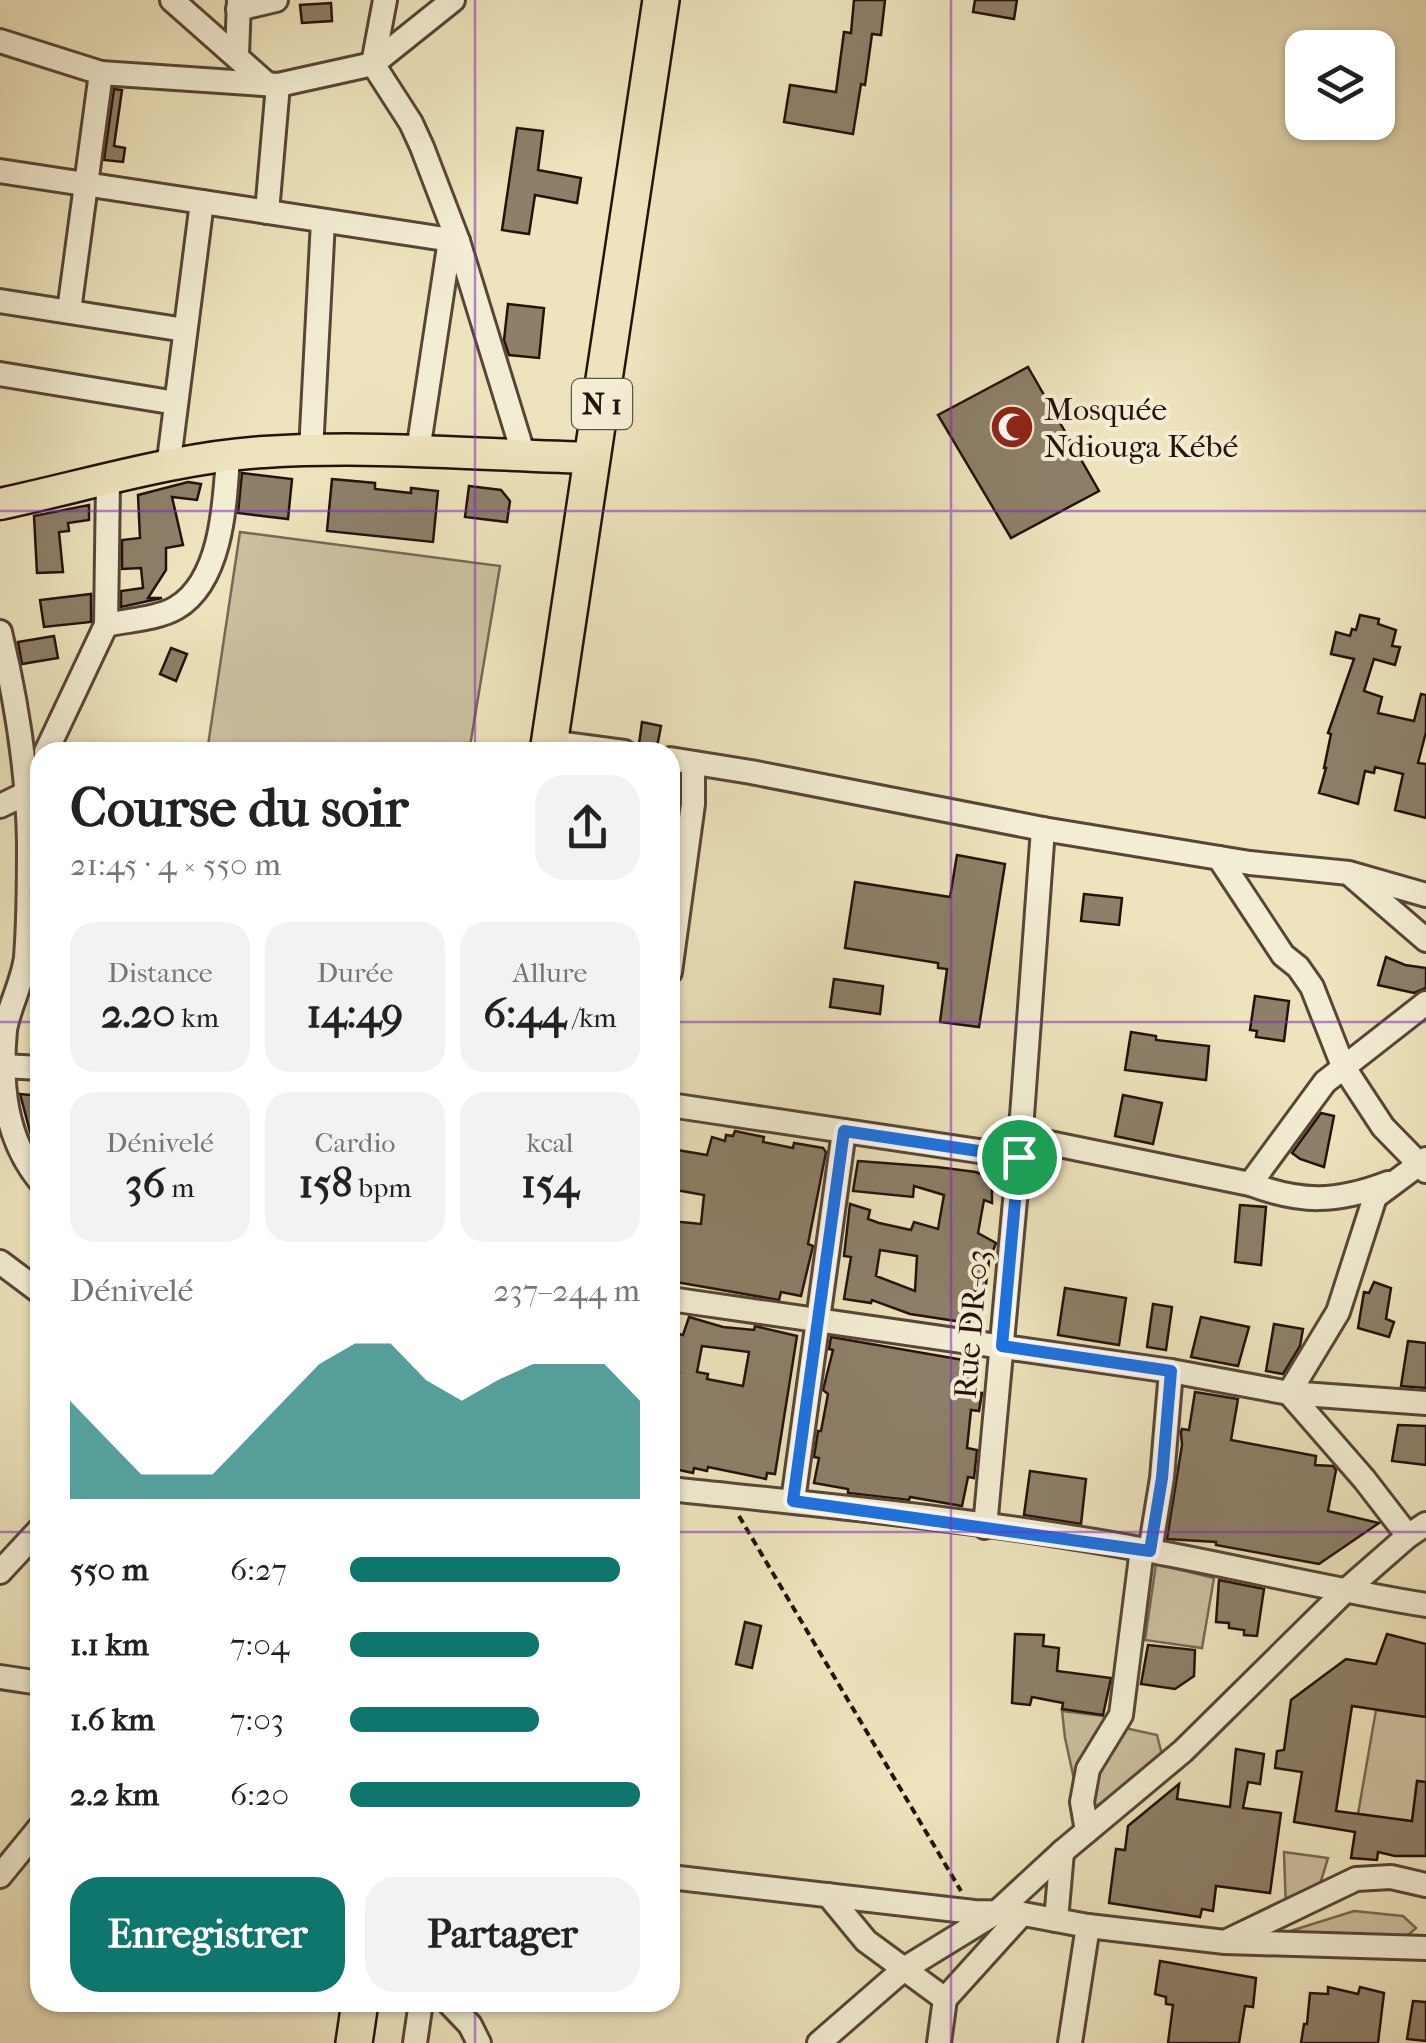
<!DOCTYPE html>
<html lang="fr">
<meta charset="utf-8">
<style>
:root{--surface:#fff;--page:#f2f2f2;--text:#222;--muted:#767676;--accent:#0f766e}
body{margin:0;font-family:"IM FELL French Canon",serif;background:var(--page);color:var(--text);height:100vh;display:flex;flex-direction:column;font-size:38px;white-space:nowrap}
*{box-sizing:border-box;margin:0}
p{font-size:32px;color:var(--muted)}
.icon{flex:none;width:55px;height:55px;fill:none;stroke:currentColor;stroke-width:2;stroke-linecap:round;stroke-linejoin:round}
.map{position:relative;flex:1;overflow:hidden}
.drawer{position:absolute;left:30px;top:742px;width:650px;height:1270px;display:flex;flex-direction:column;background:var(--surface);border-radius:30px;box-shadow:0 2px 8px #0004}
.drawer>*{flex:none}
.controls{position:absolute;left:1285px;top:30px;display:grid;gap:20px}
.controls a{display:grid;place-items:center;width:110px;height:110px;border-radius:20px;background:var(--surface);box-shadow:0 2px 8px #0004;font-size:50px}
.pin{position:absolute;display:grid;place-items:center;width:85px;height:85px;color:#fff;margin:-42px;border:5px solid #fff;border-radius:50%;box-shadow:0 2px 10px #0007}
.round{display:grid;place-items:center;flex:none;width:105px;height:105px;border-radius:30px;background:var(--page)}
.head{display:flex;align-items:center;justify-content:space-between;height:170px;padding:0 40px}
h1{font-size:55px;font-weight:800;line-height:75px}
.stats{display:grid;grid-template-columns:repeat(3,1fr);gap:15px;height:170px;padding:10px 40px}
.stats div{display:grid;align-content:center;border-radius:25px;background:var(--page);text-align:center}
.stats b{font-size:42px;font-weight:800}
.stats small{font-size:28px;font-weight:400}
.stats p{font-size:28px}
.chart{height:280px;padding:20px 40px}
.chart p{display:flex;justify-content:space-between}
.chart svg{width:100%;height:180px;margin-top:10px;fill:var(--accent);opacity:.7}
.cta{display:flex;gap:20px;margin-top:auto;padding:20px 40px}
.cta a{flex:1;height:115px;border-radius:30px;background:var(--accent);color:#fff;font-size:40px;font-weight:800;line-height:115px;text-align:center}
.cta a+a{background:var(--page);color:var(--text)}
ul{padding:0 40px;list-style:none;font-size:32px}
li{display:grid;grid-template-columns:160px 120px 1fr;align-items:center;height:75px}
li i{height:25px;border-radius:12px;background:var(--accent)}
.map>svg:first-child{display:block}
</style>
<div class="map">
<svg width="1426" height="2043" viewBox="0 0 1426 2043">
<rect width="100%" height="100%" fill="#ede3bc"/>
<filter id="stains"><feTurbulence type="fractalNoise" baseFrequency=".002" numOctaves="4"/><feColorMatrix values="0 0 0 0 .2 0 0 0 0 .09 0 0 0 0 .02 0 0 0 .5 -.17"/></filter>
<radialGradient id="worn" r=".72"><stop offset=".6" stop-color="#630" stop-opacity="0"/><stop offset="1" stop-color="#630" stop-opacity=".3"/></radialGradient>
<g fill="#cbbf9e" stroke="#786855" stroke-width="2.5">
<polygon points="240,532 500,566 469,752 207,752"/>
<polygon points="1156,1564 1214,1578 1202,1648 1145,1640"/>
<polygon points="1376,1710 1426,1717 1426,1791 1416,1790 1414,1823 1358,1814"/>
<polygon points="1062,1711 1112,1717 1077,1793 1065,1738"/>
<polygon points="1125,1728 1157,1735 1164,1763 1086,1830 1088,1769"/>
<polygon points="1284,1852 1328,1858 1316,1897 1286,1912"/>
<polygon points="1354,1911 1403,1916 1416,1928 1399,1943 1284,1933"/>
</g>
<g fill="#8d7f68" stroke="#25120c" stroke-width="2.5" fill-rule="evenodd">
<polygon points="854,0 885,0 881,35 872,34 865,85 861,84 853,134 784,122 790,85 836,92 844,32 851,33"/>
<polygon points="975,0 1017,0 1014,19 973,12"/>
<polygon points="331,3 332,21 302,23 300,5"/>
<polygon points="114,89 122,90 114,146 125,148 123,162 104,160"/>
<polygon points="517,128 543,131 538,170 581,178 577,203 535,195 529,234 502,230"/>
<polygon points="508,304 544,308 539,358 509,355 504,340"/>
<polygon points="1028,367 1099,491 1011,538 938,415"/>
<polygon points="242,473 292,479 288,519 238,513"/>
<polygon points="332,479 375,483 375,489 411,493 411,488 438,491 433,542 327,531"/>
<polygon points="188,482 201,484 197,500 172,497 183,545 166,548 166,570 148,598 162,598 121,607 121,591 143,588 141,568 122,569 122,540 140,538 138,495"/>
<polygon points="469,486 501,490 510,501 507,522 465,517"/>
<polygon points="89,505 89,520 68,523 69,531 59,532 63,572 37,573 34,516"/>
<polygon points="91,594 91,622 44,627 40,600"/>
<polygon points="1360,615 1379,619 1378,624 1396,630 1392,646 1400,647 1395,665 1374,659 1364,691 1382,697 1378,713 1414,721 1421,694 1426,695 1426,732 1418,763 1426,764 1426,818 1395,810 1403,774 1375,767 1374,773 1365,771 1358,804 1319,793 1326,768 1324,768 1331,734 1328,733 1354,659 1331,654 1336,632 1350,636 1352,629 1356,630"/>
<polygon points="54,636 58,658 22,664 18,642"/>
<polygon points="171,648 187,654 176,681 160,674"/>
<polygon points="642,722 661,726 657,747 639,744"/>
<polygon points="957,855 1005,864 979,1027 940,1022 947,969 938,968 938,963 845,948 855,882 950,897"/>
<polygon points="1084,894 1122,898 1119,925 1081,921"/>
<polygon points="1386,957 1405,965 1426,968 1426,988 1414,993 1378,985"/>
<polygon points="834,979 883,986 880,1014 830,1007"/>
<polygon points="1255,996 1289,1001 1284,1041 1256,1037 1257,1031 1250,1030"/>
<polygon points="1131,1032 1156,1036 1156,1040 1209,1046 1206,1080 1125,1070"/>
<polygon points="20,1094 40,1096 40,1139 32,1139"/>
<polygon points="1123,1095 1162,1103 1153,1144 1115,1136"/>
<polygon points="1321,1113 1334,1116 1324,1167 1300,1159 1292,1153"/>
<polygon points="735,1131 764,1137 763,1142 793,1148 794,1143 823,1148 826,1152 808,1244 813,1246 801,1296 781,1292 779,1300 670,1281 670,1221 701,1224 704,1195 670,1189 677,1150 707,1155 712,1137 725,1141 726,1135 733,1136"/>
<path d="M 858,1161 L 937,1167 L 976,1172 L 992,1179 L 992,1203 L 984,1200 L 978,1233 L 996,1243 L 989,1261 L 985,1292 L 975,1291 L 969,1323 L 910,1314 L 872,1300 L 871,1303 L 844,1299 L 851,1257 L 844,1256 L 850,1204 L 870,1210 L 868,1219 L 879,1223 L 911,1230 L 914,1222 L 938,1229 L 944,1195 L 914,1186 L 913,1197 L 853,1191 ZM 880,1250 L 917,1256 L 915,1291 L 876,1276 Z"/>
<polygon points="1240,1205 1266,1207 1261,1265 1235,1262"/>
<polygon points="1374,1282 1391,1288 1386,1319 1394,1322 1389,1337 1358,1328 1364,1292 1369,1293"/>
<polygon points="1065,1288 1126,1298 1119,1345 1058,1335"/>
<polygon points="1153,1304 1172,1307 1166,1350 1147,1347"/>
<path d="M 689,1317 L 723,1327 L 754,1330 L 755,1326 L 797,1336 L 775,1474 L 767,1473 L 766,1479 L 708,1467 L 707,1471 L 694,1468 L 693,1473 L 670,1468 L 670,1406 L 673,1406 L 679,1373 L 670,1372 L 670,1332 L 683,1335 ZM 702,1346 L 749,1352 L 743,1386 L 707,1379 L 708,1374 L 697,1372 Z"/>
<polygon points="1201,1317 1249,1327 1238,1366 1191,1357"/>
<polygon points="1274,1324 1303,1329 1300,1346 1283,1374 1266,1371"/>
<polygon points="831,1337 975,1362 970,1387 972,1391 982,1393 979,1411 971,1410 967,1448 977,1450 974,1478 968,1477 962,1506 910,1497 909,1500 848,1493 848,1489 814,1483 819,1458 814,1457 818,1431 821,1431 828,1394 823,1390 833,1350 829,1349"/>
<polygon points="1408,1341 1426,1343 1426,1388 1401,1386"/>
<polygon points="1195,1392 1238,1399 1231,1440 1316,1456 1315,1465 1333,1466 1336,1470 1328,1511 1379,1523 1319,1564 1216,1545 1216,1542 1167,1539 1182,1445 1181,1432 1182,1429 1189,1430"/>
<polygon points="1398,1425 1426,1426 1426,1465 1392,1461"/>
<polygon points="1030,1471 1086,1479 1081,1524 1024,1515"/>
<polygon points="1219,1580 1264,1589 1257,1636 1244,1635 1244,1630 1229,1628 1229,1623 1216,1622"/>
<polygon points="745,1622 761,1626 752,1668 736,1664"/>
<polygon points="1015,1634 1044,1635 1043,1646 1059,1648 1057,1671 1111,1678 1103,1715 1062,1709 1063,1703 1032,1697 1030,1705 1012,1703"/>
<polygon points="1387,1634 1426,1644 1426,1717 1352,1706 1336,1811 1412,1821 1417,1781 1426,1782 1426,1856 1395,1856 1378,1852 1377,1860 1351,1858 1355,1832 1294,1822 1302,1772 1275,1768 1277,1751 1284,1750 1291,1700 1346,1659 1376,1664"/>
<polygon points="1148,1645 1195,1650 1194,1676 1175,1689 1141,1684"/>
<polygon points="1236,1749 1264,1754 1260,1784 1248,1782 1243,1808 1281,1813 1270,1893 1216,1886 1213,1911 1202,1909 1200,1917 1109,1903 1116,1849 1125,1850 1128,1826 1179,1784 1177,1799 1230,1807"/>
<polygon points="1160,1961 1256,1978 1253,2007 1245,2006 1239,2043 1168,2043 1173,2005 1166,2004 1166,1997 1155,1994"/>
<polygon points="1328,1987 1358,1994 1360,1987 1384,1993 1378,2043 1301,2043 1304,2024 1307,2024 1310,1993 1328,1994"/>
<polygon points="1413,2001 1426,2002 1426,2041 1407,2039"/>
</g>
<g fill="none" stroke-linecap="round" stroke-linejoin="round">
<g stroke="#574638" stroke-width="28">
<g id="minor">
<polyline points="172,0 267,84"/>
<polyline points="385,0 373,64 411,123 422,147 458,241 524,456"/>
<polyline points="238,9 276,0"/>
<polyline points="0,41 101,73 278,85 373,64 453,0"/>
<polyline points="237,55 239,0"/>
<polyline points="0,171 458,241"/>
<polyline points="267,212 278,85"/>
<polyline points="0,301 185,330"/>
<polyline points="69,311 101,73"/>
<polyline points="0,374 176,403"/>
<polyline points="311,451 323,221"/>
<polyline points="418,451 450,240"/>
<polyline points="168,468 202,202"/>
<path d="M 106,625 C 127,620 157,619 176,608 C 222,581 225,503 228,456"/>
<path d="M 0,632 C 16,699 28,773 29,843 C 29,880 29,920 26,957 C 23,982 9,1006 5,1030 C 0,1085 5,1138 40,1181"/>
<polyline points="543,751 549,742 624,752"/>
<polyline points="46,752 106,625 108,481"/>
<polyline points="670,759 751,772 1043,829 1250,863 1349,873 1426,895"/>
<polyline points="0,806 27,793 32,782"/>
<polyline points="1219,858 1283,955 1298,967 1312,987 1343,1066 1383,1127 1426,1171"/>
<polyline points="1353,877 1426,940"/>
<polyline points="670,972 693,804 693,763"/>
<polyline points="3,1066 40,1068"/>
<polyline points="670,1105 1019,1157"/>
<path d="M 1020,1137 L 1250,1184 C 1301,1203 1336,1203 1388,1183"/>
<polyline points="1250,1184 1325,1082 1426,1003"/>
<polyline points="0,1262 40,1292"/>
<polyline points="670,1299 1171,1371 1289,1393 1426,1403"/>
<path d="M 670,1489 C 830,1506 992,1521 1151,1551 C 1243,1568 1333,1590 1426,1605"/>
<polyline points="793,1501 844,1131"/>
<polyline points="985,1527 1019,1157 1043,829"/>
<polyline points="1408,1536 1364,1479 1289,1393 1338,1312 1375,1197 1426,1159"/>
<polyline points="1150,1551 1162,1478 1171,1371"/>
<polyline points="0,1572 40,1529"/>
<polyline points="0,1677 40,1683"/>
<polyline points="1087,1831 1082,1802 1088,1769 1121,1715 1142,1549"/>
<polyline points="0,1876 40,1827"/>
<polyline points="670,1877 974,1912 1018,1913 1088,1926 1225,1942 1426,1948"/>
<polyline points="828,1895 866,1941 945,1999 1022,1914"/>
<polyline points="1056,1920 1062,1852"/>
<polyline points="1229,1940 1356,1879 1391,1877 1426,1885"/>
<polyline points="448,2002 470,2025 479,2043"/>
<polyline points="415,2043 421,2002"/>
<polyline points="819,2043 904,1969 997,1912 1062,1852 1183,1751 1344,1592 1408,1536 1426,1524"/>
<polyline points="939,2043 945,1999"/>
<polyline points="1070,2043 1088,1926"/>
</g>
</g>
<g stroke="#25120c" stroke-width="35">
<path id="major" d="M 0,504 C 84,486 179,457 264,452 C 373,445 484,455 594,458"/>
</g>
<g stroke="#25120c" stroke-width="40">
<g id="highway">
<polyline points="548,752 661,0"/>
<polyline points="354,2043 360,2002"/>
</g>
</g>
<polyline stroke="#25120c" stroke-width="4" stroke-dasharray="8 5" stroke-linecap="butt" points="739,1516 961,1891"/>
<use href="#minor" stroke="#f3edd3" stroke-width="22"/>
<use href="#major" stroke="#ede3bc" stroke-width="30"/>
<use href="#highway" stroke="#ede3bc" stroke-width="35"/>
</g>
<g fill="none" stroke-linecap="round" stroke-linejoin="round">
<g stroke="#fff" stroke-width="20">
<polygon id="route" points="844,1131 1019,1157 1002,1346 1171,1371 1162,1478 1150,1551 793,1501"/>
</g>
<use href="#route" stroke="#1a73e8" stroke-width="12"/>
</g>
<path fill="none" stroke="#7b2cbf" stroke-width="2.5" stroke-opacity="0.55" d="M 475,0 L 475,752M 951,0 L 951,2043M 0,511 L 1426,511M 0,1022 L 40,1022M 670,1022 L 1426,1022M 0,1532 L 40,1532M 670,1532 L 1426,1532M 475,2002 L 475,2043"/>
<defs>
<g id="mosque-disc" transform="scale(2.25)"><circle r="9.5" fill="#8f2418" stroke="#f3edd3"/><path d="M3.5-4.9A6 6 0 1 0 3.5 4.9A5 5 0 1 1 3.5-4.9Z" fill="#fff"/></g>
</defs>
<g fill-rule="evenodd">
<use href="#mosque-disc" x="1012" y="427"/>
</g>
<g text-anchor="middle" stroke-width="8" stroke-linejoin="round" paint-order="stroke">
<rect fill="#f3edd3" stroke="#635448" stroke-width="2.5" x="572" y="379" width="60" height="50" rx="8"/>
<g font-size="30" font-weight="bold" fill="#25120c">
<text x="602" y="414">N 1</text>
</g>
<g font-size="32" fill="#25120c" stroke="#f3edd3" text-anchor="start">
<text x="1044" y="420">Mosquée<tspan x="1044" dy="37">Ndiouga Kébé</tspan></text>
</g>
<g font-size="32" fill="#25120c" stroke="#f3edd3">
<text transform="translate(971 1324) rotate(-85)" y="11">Rue DR-03</text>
</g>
</g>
<rect width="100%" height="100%" filter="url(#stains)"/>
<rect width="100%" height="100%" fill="url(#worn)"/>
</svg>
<div class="controls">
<a><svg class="icon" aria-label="layers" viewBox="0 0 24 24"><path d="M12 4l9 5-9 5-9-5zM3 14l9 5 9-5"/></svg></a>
</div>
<div class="pin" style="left:1019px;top:1157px;background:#1e9e55"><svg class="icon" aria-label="arrive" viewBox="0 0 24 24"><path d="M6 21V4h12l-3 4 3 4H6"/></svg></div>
<section class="drawer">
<div class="head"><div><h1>Course du soir</h1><p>21:45 · 4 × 550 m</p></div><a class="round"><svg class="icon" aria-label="share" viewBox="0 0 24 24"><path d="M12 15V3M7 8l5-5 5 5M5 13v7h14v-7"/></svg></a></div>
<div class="stats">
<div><p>Distance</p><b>2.20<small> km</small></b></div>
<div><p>Durée</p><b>14:49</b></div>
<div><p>Allure</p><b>6:44<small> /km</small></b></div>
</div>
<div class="stats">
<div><p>Dénivelé</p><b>36<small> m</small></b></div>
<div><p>Cardio</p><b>158<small> bpm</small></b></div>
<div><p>kcal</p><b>154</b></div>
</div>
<div class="chart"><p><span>Dénivelé</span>237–244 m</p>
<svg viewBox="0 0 160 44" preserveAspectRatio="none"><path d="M0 44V20L10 29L20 38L30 38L40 38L50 29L60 20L70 11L80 6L90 6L100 15L110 20L120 15L130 11L140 11L150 11L160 20V44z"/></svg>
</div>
<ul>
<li><b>550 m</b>6:27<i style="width:93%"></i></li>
<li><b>1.1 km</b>7:04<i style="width:65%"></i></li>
<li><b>1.6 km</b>7:03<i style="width:65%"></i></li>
<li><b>2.2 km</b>6:20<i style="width:100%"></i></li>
</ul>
<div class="cta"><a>Enregistrer</a><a>Partager</a></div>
</section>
</div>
